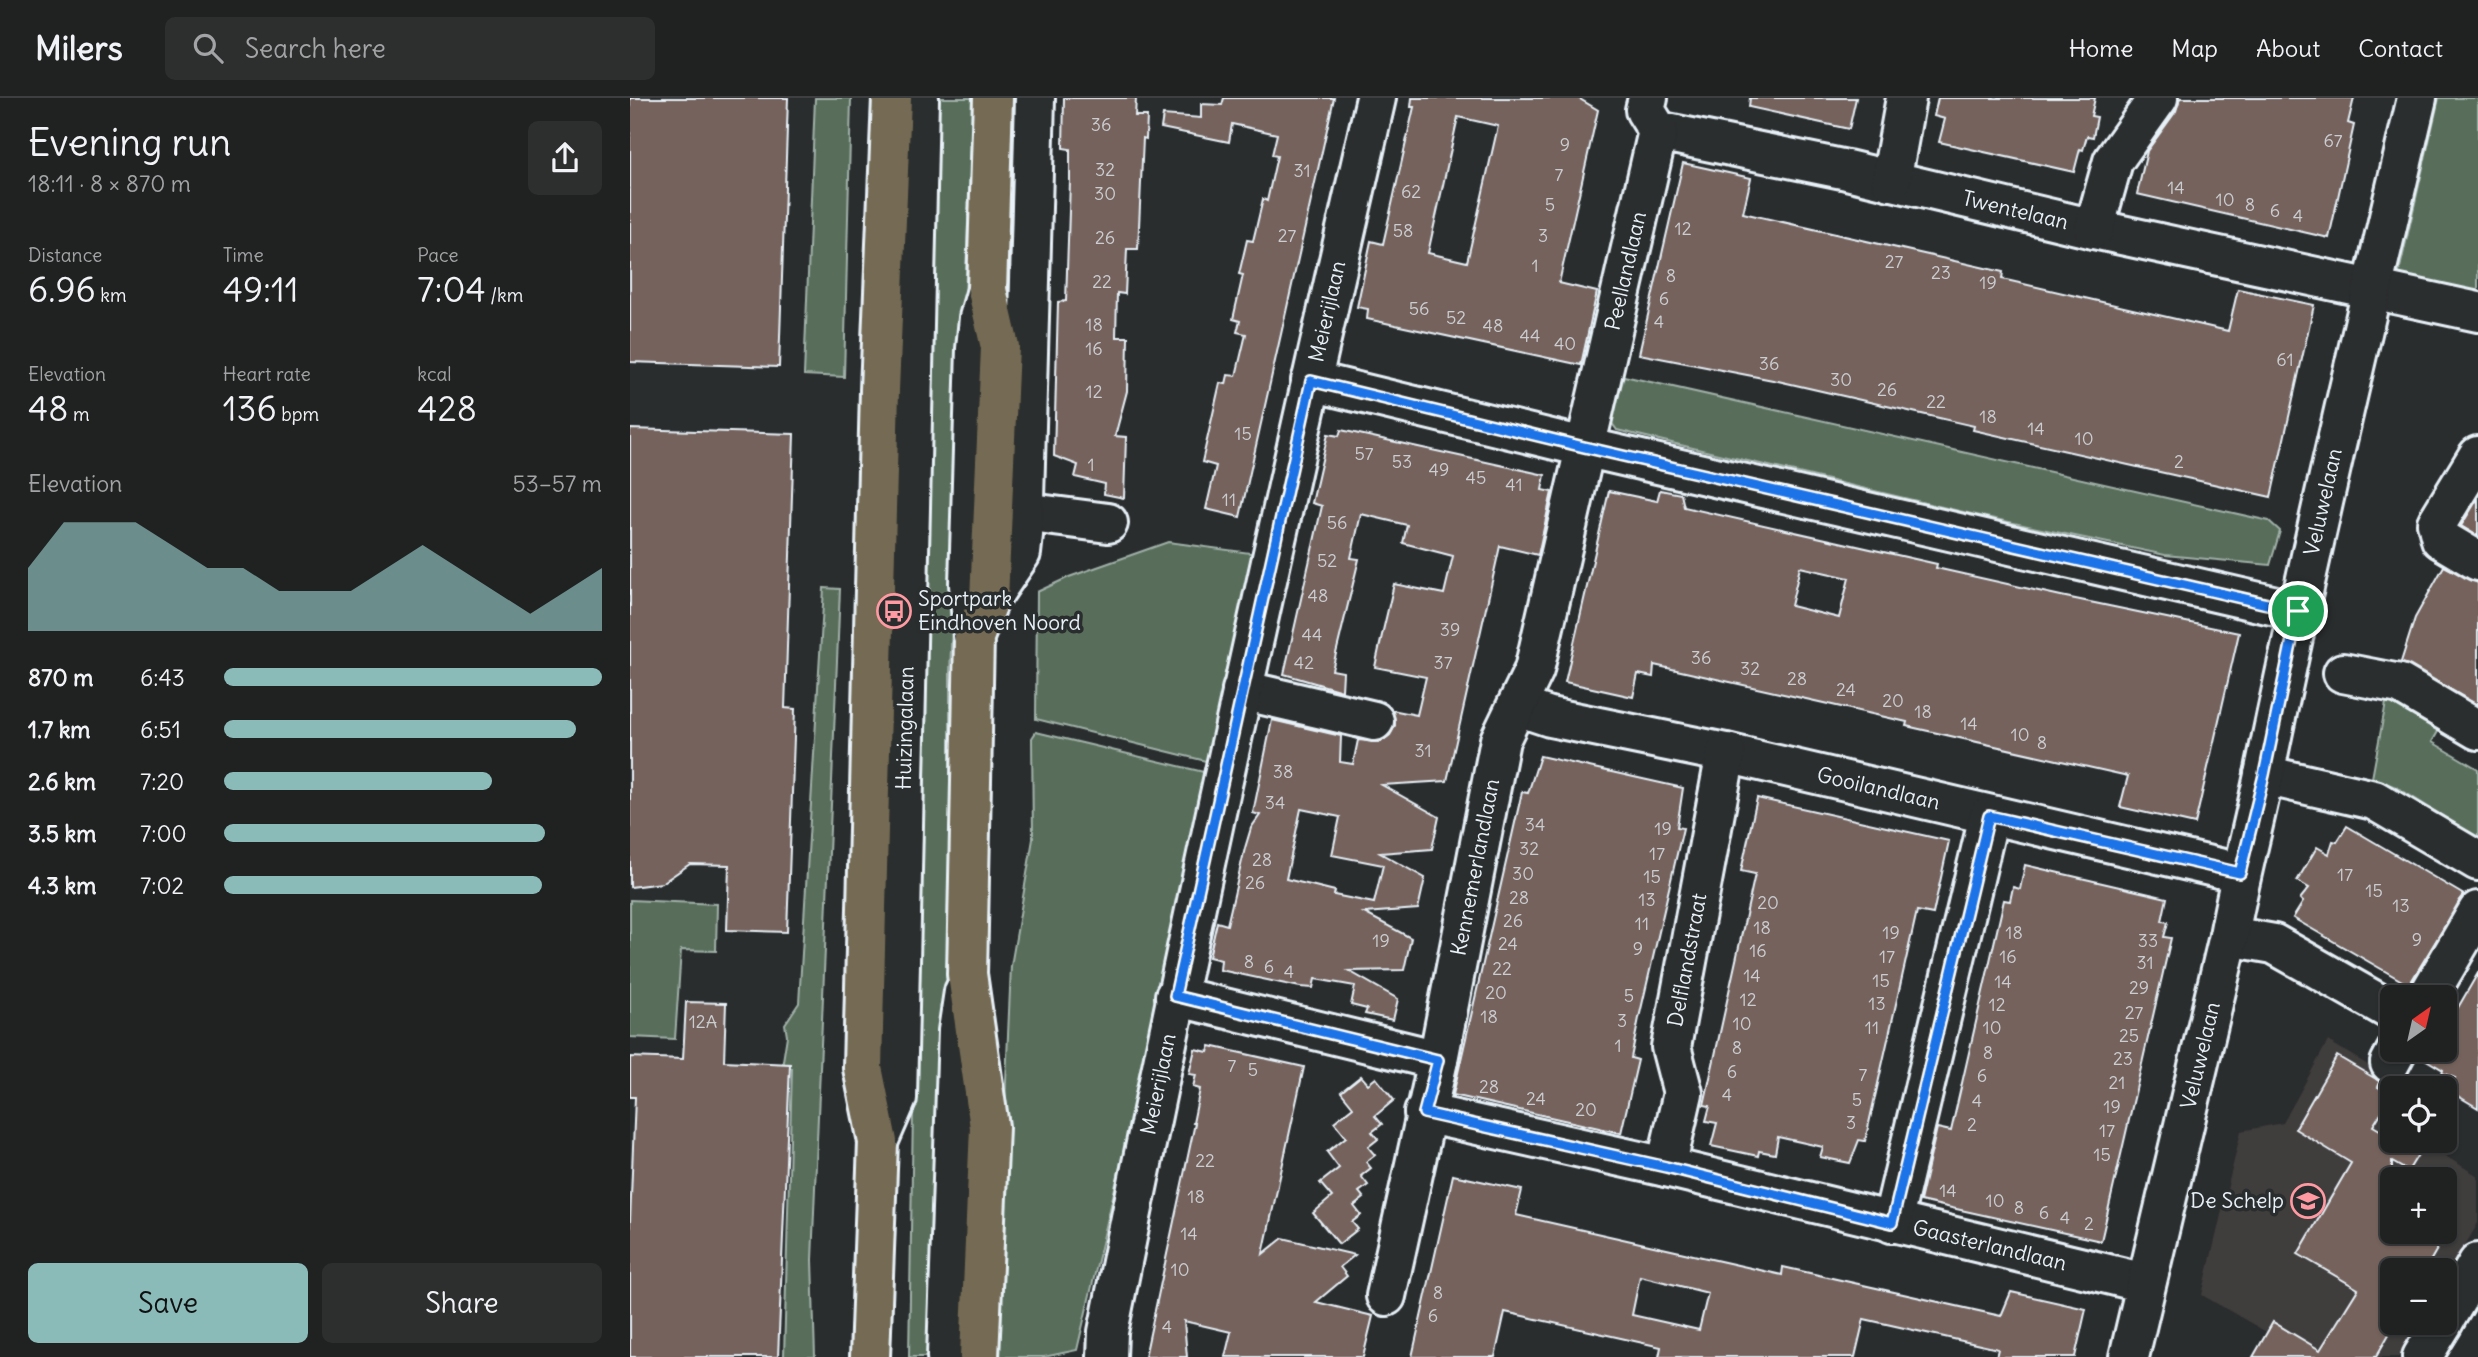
<!DOCTYPE html>
<meta charset="utf-8">
<style>
:root{--surface:#202222;--page:#2d2f2f;--text:#f1f3f6;--muted:#a2a4a5;--line:#3d3f40;--accent:#8bbbb9}
body{margin:0;font-family:Delius,sans-serif;background:var(--page);color:var(--text);height:100vh;display:flex;flex-direction:column;font-size:26px;white-space:nowrap}
*{box-sizing:border-box;margin:0}
p{font-size:23px;color:var(--muted)}
.icon{flex:none;width:38px;height:38px;fill:none;stroke:currentColor;stroke-width:2;stroke-linecap:round;stroke-linejoin:round}
.map{position:relative;flex:1;overflow:hidden}
.side{display:flex;flex-direction:column;background:var(--surface);width:630px}
.side>*{flex:none}
.needle{width:46px;rotate:34deg}
.fabs{position:absolute;left:1750px;top:887px;display:grid;gap:14px}
.fabs a{display:grid;place-items:center;width:77px;height:77px;border-radius:10px;background:var(--surface);box-shadow:0 2px 5px #0004,0 0 0 2px var(--line);font-size:35px}
.pin{position:absolute;display:grid;place-items:center;width:60px;height:60px;color:#fff;margin:-30px;border:4px solid #fff;border-radius:50%;box-shadow:0 2px 7px #0007}
.round{display:grid;place-items:center;flex:none;width:74px;height:74px;border-radius:10px;background:var(--page)}
.headline{display:flex;align-items:center;justify-content:space-between;height:119px;padding:0 28px}
h1{font-size:38px;font-weight:600;line-height:52px}
.figures{display:grid;grid-template-columns:repeat(3,1fr);gap:10px;height:119px;padding:7px 28px}
.figures div{display:grid;align-content:center}
.figures b{font-size:35px;font-weight:600}
.figures small{font-size:19px;font-weight:400}
.figures p{font-size:19px}
.chart{height:196px;padding:14px 28px}
.chart p{display:flex;justify-content:space-between}
.chart svg{width:100%;height:126px;margin-top:7px;fill:var(--accent);opacity:.7}
.action{display:flex;gap:14px;margin-top:auto;padding:14px 28px}
.action a{flex:1;height:80px;border-radius:10px;background:var(--accent);color:#111;font-size:28px;font-weight:600;line-height:80px;text-align:center}
.action a+a{background:var(--page);color:var(--text)}
ul{padding:0 28px;list-style:none;font-size:23px}
li{display:grid;grid-template-columns:112px 84px 1fr;align-items:center;height:52px}
li i{height:18px;border-radius:9px;background:var(--accent)}
header{display:flex;align-items:center;gap:42px;box-sizing:border-box;height:98px;padding:0 35px;background:var(--surface);border-bottom:2px solid var(--line)}
header strong{font-size:33px}
nav{display:flex;gap:38px;margin-inline-start:auto;font-size:24px}
.search{width:490px;height:63px;background:var(--page);display:flex;align-items:center;gap:18px;box-sizing:border-box;padding:0 24px;border-radius:10px;color:var(--muted);font-size:26px}
main{display:flex;flex:1;min-height:0}
.map>svg:first-child{display:block}
</style>
<header>
<strong>Milers</strong>
<div class="search"><svg class="icon" aria-label="search" viewBox="0 0 24 24"><circle cx="10" cy="10" r="6"/><path d="M15 15l6 6"/></svg>Search here</div>
<nav><a>Home</a><a>Map</a><a>About</a><a>Contact</a></nav>
</header>
<main>
<section class="side">
<div class="headline"><div><h1>Evening run</h1><p>18:11 · 8 × 870 m</p></div><a class="round"><svg class="icon" aria-label="share" viewBox="0 0 24 24"><path d="M12 15V3M7 8l5-5 5 5M5 13v7h14v-7"/></svg></a></div>
<div class="figures">
<div><p>Distance</p><b>6.96<small> km</small></b></div>
<div><p>Time</p><b>49:11</b></div>
<div><p>Pace</p><b>7:04<small> /km</small></b></div>
</div>
<div class="figures">
<div><p>Elevation</p><b>48<small> m</small></b></div>
<div><p>Heart rate</p><b>136<small> bpm</small></b></div>
<div><p>kcal</p><b>428</b></div>
</div>
<div class="chart"><p><span>Elevation</span>53–57 m</p>
<svg viewBox="0 0 160 44" preserveAspectRatio="none"><path d="M0 44V22L10 6L20 6L30 6L40 14L50 22L60 22L70 30L80 30L90 30L100 22L110 14L120 22L130 30L140 38L150 30L160 22V44z"/></svg>
</div>
<ul>
<li><b>870 m</b>6:43<i style="width:100%"></i></li>
<li><b>1.7 km</b>6:51<i style="width:93%"></i></li>
<li><b>2.6 km</b>7:20<i style="width:71%"></i></li>
<li><b>3.5 km</b>7:00<i style="width:85%"></i></li>
<li><b>4.3 km</b>7:02<i style="width:84%"></i></li>
</ul>
<div class="action"><a>Save</a><a>Share</a></div>
</section>
<div class="map">
<svg width="1848" height="1259" viewBox="0 0 1848 1259">
<rect width="100%" height="100%" fill="#2a2d2e"/>
<filter id="ink" filterUnits="userSpaceOnUse"><feTurbulence type="fractalNoise" baseFrequency=".0143" numOctaves="2"/><feDisplacementMap in="SourceGraphic" scale="14" xChannelSelector="R" yChannelSelector="G"/><feConvolveMatrix kernelMatrix="1 2 1 2 8 2 1 2 1" color-interpolation-filters="sRGB"/></filter>
<g filter="url(#ink)">
<path fill="#403d3c" fill-rule="evenodd" d="M 1698,943 L 1776,990 L 1762,990 L 1762,1043 L 1808,1043 L 1804,1051 L 1848,1078 L 1848,1125 L 1815,1182 L 1815,1172 L 1762,1172 L 1762,1225 L 1789,1225 L 1769,1259 L 1680,1259 L 1572,1197 L 1611,1033 L 1653,1025 ZM 1762,1082 L 1815,1082 L 1815,1134 L 1762,1134 Z"/>
<g fill="#596e5a" stroke="#a0b0a9" stroke-width="2">
<polygon points="185,0 221,0 214,279 174,277"/>
<polygon points="297,0 343,0 320,575 320,958 309,1259 279,1259 283,1012 280,658"/>
<polygon points="1809,0 1848,0 1848,201 1767,183"/>
<polygon points="994,278 1639,423 1650,433 1640,467 1535,457 1346,417 987,332 981,324"/>
<polygon points="538,444 628,456 584,665 406,621 407,494 439,479"/>
<polygon points="194,490 210,491 182,1162 185,1259 154,1259 162,970 152,969 157,938 155,926 169,905"/>
<polygon points="1758,594 1813,625 1802,644 1848,671 1848,740 1766,689 1742,680"/>
<polygon points="406,634 582,676 447,1252 414,1259 364,1259 381,868 403,741 402,640"/>
<polygon points="0,802 87,806 86,853 51,852 45,941 0,939"/>
</g>
<g fill="#74625b" stroke="#e8f1f8" stroke-width="2" fill-rule="evenodd">
<polygon points="0,0 158,0 149,269 0,264"/>
<polygon points="434,0 506,0 505,18 517,18 516,41 513,40 508,151 497,151 495,196 487,195 486,239 498,239 497,293 485,338 496,339 494,400 474,396 475,386 445,379 448,367 424,358 428,204 436,203 440,83 440,51 433,50"/>
<polygon points="594,0 704,0 610,419 576,411 586,368 572,364 590,285 596,286 598,277 606,278 616,236 607,234 610,223 603,221 613,177 609,176 617,142 623,143 633,101 637,103 647,58 642,57 647,36 602,26 599,44 531,30 533,17 571,20 571,6 592,7"/>
<path d="M 782,0 L 948,0 L 968,12 L 929,185 L 967,194 L 951,267 L 737,221 L 738,211 L 727,209 L 741,143 L 753,146 L 784,9 L 781,9 ZM 828,19 L 868,28 L 837,164 L 798,155 Z"/>
<polygon points="1120,0 1226,0 1219,31 1119,9"/>
<polygon points="1308,0 1465,0 1461,18 1467,19 1463,39 1457,38 1453,52 1450,51 1444,74 1309,44 1315,21 1304,18"/>
<polygon points="1550,0 1724,0 1718,25 1724,27 1699,140 1507,96 1517,53 1546,13"/>
<polygon points="1053,65 1121,80 1113,115 1373,174 1372,181 1598,233 1608,191 1684,207 1641,399 1343,332 1344,328 1148,283 1009,256"/>
<polygon points="0,331 164,336 155,610 165,611 157,834 97,832 99,767 60,766 32,785 0,789"/>
<path d="M 711,332 L 915,377 L 912,392 L 922,394 L 908,457 L 870,448 L 817,683 L 752,687 L 809,719 L 802,751 L 750,755 L 795,780 L 788,811 L 734,815 L 781,840 L 774,872 L 719,873 L 768,901 L 763,922 L 735,916 L 737,911 L 721,907 L 725,888 L 685,881 L 683,890 L 670,889 L 590,872 L 591,862 L 579,859 L 587,824 L 597,827 L 615,750 L 621,730 L 630,717 L 623,715 L 642,622 L 711,638 L 710,664 L 723,666 L 728,642 L 750,644 L 760,637 L 765,627 L 762,612 L 787,617 L 796,579 L 745,569 L 752,537 L 764,486 L 814,496 L 823,458 L 773,445 L 777,427 L 731,416 L 721,460 L 729,461 L 702,572 L 713,574 L 712,593 L 654,576 L 692,408 L 682,405 L 698,336 L 709,338 ZM 671,711 L 710,719 L 702,757 L 753,767 L 744,805 L 704,797 L 705,793 L 656,781 Z"/>
<path d="M 1030,392 L 1051,396 L 1054,409 L 1307,466 L 1306,470 L 1431,498 L 1609,535 L 1565,726 L 1490,709 L 1498,678 L 1276,628 L 1277,624 L 1176,601 L 1024,567 L 1023,579 L 1008,576 L 1003,599 L 935,584 L 979,393 L 1027,403 ZM 1170,469 L 1219,480 L 1209,520 L 1161,508 Z"/>
<polygon points="1848,400 1848,438 1831,428"/>
<polygon points="1814,468 1848,485 1848,607 1771,564 1785,520"/>
<polygon points="910,658 1053,690 1047,729 1053,730 1009,920 1001,960 1008,962 991,1035 823,997 892,694 898,695"/>
<polygon points="1127,700 1319,743 1303,816 1287,813 1235,1043 1229,1042 1220,1065 1190,1059 1193,1049 1148,1039 1145,1056 1129,1053 1128,1058 1081,1048 1087,1025 1076,1023 1080,1008 1074,1007 1125,776 1111,773"/>
<polygon points="1717,728 1834,797 1779,887 1663,820 1673,804 1670,801 1679,790 1667,783 1687,749 1699,756 1703,743 1707,744"/>
<polygon points="1395,767 1537,800 1532,823 1538,824 1534,839 1541,840 1471,1143 1290,1103 1307,1030 1321,1033 1374,802 1380,803 1383,789 1390,791"/>
<polygon points="1848,875 1848,1010 1818,992 1825,980 1812,975 1813,972 1788,957 1789,952 1815,952 1815,932"/>
<polygon points="56,904 96,905 94,963 160,966 148,1259 0,1259 0,1124 5,999 0,999 0,959 53,961"/>
<polygon points="580,948 674,969 633,1156 653,1140 725,1157 710,1169 717,1178 686,1204 743,1218 733,1259 595,1259 601,1234 554,1223 557,1259 515,1259 565,1025 563,1025 570,991 563,989 566,977 559,976 565,951 578,954"/>
<polygon points="1707,958 1746,981 1750,984 1748,989 1762,997 1743,1028 1762,1039 1762,1043 1769,1043 1789,1055 1778,1073 1762,1064 1762,1134 1817,1134 1795,1172 1762,1172 1762,1231 1746,1259 1623,1259 1643,1224 1690,1252 1728,1191 1668,1156 1721,1065 1665,1031"/>
<polygon points="731,978 738,986 746,980 764,1002 745,1018 752,1026 742,1034 748,1041 738,1049 745,1057 736,1064 741,1070 731,1078 738,1087 729,1094 734,1100 724,1108 731,1117 722,1124 728,1131 709,1146 683,1115 702,1099 690,1085 709,1070 697,1054 716,1039 704,1024 723,1009 711,994"/>
<path d="M 823,1077 L 892,1092 L 886,1117 L 1121,1170 L 1152,1177 L 1153,1169 L 1371,1218 L 1381,1194 L 1456,1211 L 1445,1259 L 1366,1259 L 1368,1251 L 1234,1221 L 1225,1259 L 1029,1259 L 1031,1249 L 875,1214 L 865,1259 L 782,1259 ZM 1010,1178 L 1078,1195 L 1069,1232 L 1002,1217 Z"/>
</g>
<g fill="none" stroke-linecap="round" stroke-linejoin="round">
<g stroke="#e8f1f8" stroke-width="44">
<g id="minor">
<path id="s1" d="M 1028,33 L 1217,72 L 1464,131 L 1848,214"/>
<polyline points="1261,83 1276,0"/>
<polyline points="1464,131 1483,63 1528,0"/>
<polyline points="681,283 954,349 1668,513"/>
<polyline points="1848,358 1807,425 1811,441 1848,463"/>
<polyline points="393,414 478,425"/>
<polyline points="359,502 391,455 393,437 405,0"/>
<polyline points="343,537 339,486 346,251 349,220 357,192"/>
<polyline points="1713,575 1770,586 1848,632"/>
<polyline points="612,592 744,623"/>
<path id="s2" d="M 887,608 L 920,619 L 1096,655 L 1610,775"/>
<polyline points="1634,677 1744,702 1848,763"/>
<polyline points="1599,838 1644,846 1762,913"/>
<polyline points="545,898 808,962"/>
<polyline points="1797,900 1848,813"/>
<polyline points="1760,965 1767,952"/>
<path id="s3" d="M 794,1015 L 1036,1069 L 1515,1185"/>
<path id="s4" d="M 248,1044 L 267,1000 L 289,0"/>
<path id="s5" d="M 1036,1069 L 1053,995 L 1041,949 L 1096,655"/>
<polyline points="1262,1125 1359,718"/>
<path id="s6" d="M 756,1198 L 808,962 L 870,642 L 904,572 L 1028,33 L 1015,12 L 1018,0"/>
<polyline points="1815,1221 1848,1165"/>
<polyline points="317,1259 328,933 334,894"/>
<path id="s7" d="M 477,1259 L 478,1234 C 560,821 652,410 746,0"/>
<path id="s8" d="M 1499,1259 L 1599,838 C 1609,780 1625,724 1636,667 C 1682,444 1735,222 1787,0"/>
<polyline points="1792,1259 1813,1225"/>
</g>
</g>
<g stroke="#e8f1f8" stroke-width="44">
<g id="major">
<polyline points="240,1259 248,1044 233,970 250,292 262,0"/>
<polyline points="349,1259 359,1029 337,876 344,539 359,502 370,249 357,192 363,0"/>
</g>
</g>
<use href="#minor" stroke="#2a2d2e" stroke-width="38"/>
<use href="#major" stroke="#746b52" stroke-width="38"/>
</g>
</g>
<g fill="none" stroke-linecap="round" stroke-linejoin="round" filter="url(#ink)">
<g stroke="#fff" stroke-width="14">
<polygon id="route" points="681,283 954,349 1668,513 1634,677 1610,775 1359,718 1262,1125 1036,1069 794,1015 808,962 545,898"/>
</g>
<use href="#route" stroke="#1a73e8" stroke-width="9"/>
</g>
<defs>
<g id="bus-ring" transform="scale(1.75)"><circle r="9.5" fill="#2a2d2e" stroke="#ff9aa2" stroke-width="1.5"/><path d="M-5-6H5V4H4V6H2V4H-2V6H-4V4H-5ZM-3.5-4V0h7V-4ZM-3.5 1.2v1.5H-2V1.2ZM2 1.2v1.5H3.5V1.2Z" fill="#ff9aa2"/></g>
<g id="school-ring" transform="scale(1.75)"><circle r="9.5" fill="#2a2d2e" stroke="#ff9aa2" stroke-width="1.5"/><path d="M0-5L7-2L0 1L-7-2ZM-4 1L0 2.5L4 1V4Q0 6-4 4Z" fill="#ff9aa2"/></g>
</defs>
<g fill-rule="evenodd">
<use href="#bus-ring" x="264" y="513"/>
<use href="#school-ring" x="1678" y="1103"/>
</g>
<g text-anchor="middle" stroke-width="7" stroke-linejoin="round" paint-order="stroke">
<g font-size="18" fill="#cbcdd1">
<text x="471" y="33">36</text>
<text x="1703" y="49">67</text>
<text x="935" y="53">9</text>
<text x="475" y="78">32</text>
<text x="672" y="79">31</text>
<text x="929" y="83">7</text>
<text x="1546" y="96">14</text>
<text x="781" y="100">62</text>
<text x="475" y="102">30</text>
<text x="1595" y="108">10</text>
<text x="920" y="113">5</text>
<text x="1620" y="113">8</text>
<text x="1645" y="119">6</text>
<text x="1668" y="124">4</text>
<text x="1053" y="137">12</text>
<text x="773" y="139">58</text>
<text x="657" y="144">27</text>
<text x="913" y="144">3</text>
<text x="475" y="146">26</text>
<text x="1264" y="170">27</text>
<text x="905" y="174">1</text>
<text x="1311" y="181">23</text>
<text x="1041" y="184">8</text>
<text x="472" y="190">22</text>
<text x="1358" y="191">19</text>
<text x="1034" y="207">6</text>
<text x="789" y="217">56</text>
<text x="826" y="226">52</text>
<text x="1029" y="230">4</text>
<text x="464" y="233">18</text>
<text x="863" y="234">48</text>
<text x="900" y="244">44</text>
<text x="935" y="252">40</text>
<text x="464" y="257">16</text>
<text x="1655" y="268">61</text>
<text x="1139" y="272">36</text>
<text x="1211" y="288">30</text>
<text x="1257" y="298">26</text>
<text x="464" y="300">12</text>
<text x="1306" y="310">22</text>
<text x="1358" y="325">18</text>
<text x="1406" y="337">14</text>
<text x="613" y="342">15</text>
<text x="1454" y="347">10</text>
<text x="734" y="362">57</text>
<text x="772" y="370">53</text>
<text x="1549" y="370">2</text>
<text x="461" y="373">1</text>
<text x="809" y="378">49</text>
<text x="846" y="386">45</text>
<text x="884" y="393">41</text>
<text x="599" y="408">11</text>
<text x="707" y="431">56</text>
<text x="697" y="469">52</text>
<text x="688" y="504">48</text>
<text x="820" y="538">39</text>
<text x="682" y="543">44</text>
<text x="1071" y="566">36</text>
<text x="674" y="571">42</text>
<text x="813" y="571">37</text>
<text x="1120" y="577">32</text>
<text x="1167" y="587">28</text>
<text x="1216" y="598">24</text>
<text x="1263" y="609">20</text>
<text x="1293" y="620">18</text>
<text x="1339" y="632">14</text>
<text x="1390" y="643">10</text>
<text x="1412" y="651">8</text>
<text x="793" y="659">31</text>
<text x="653" y="680">38</text>
<text x="645" y="711">34</text>
<text x="905" y="733">34</text>
<text x="1033" y="737">19</text>
<text x="899" y="757">32</text>
<text x="1027" y="762">17</text>
<text x="632" y="768">28</text>
<text x="893" y="782">30</text>
<text x="1715" y="783">17</text>
<text x="1022" y="785">15</text>
<text x="625" y="791">26</text>
<text x="1744" y="799">15</text>
<text x="889" y="806">28</text>
<text x="1017" y="808">13</text>
<text x="1138" y="811">20</text>
<text x="1771" y="814">13</text>
<text x="883" y="829">26</text>
<text x="1012" y="832">11</text>
<text x="1132" y="836">18</text>
<text x="1261" y="841">19</text>
<text x="1384" y="841">18</text>
<text x="1787" y="848">9</text>
<text x="751" y="849">19</text>
<text x="1518" y="849">33</text>
<text x="878" y="852">24</text>
<text x="1008" y="857">9</text>
<text x="1128" y="859">16</text>
<text x="1257" y="865">17</text>
<text x="1378" y="865">16</text>
<text x="619" y="870">8</text>
<text x="1515" y="871">31</text>
<text x="639" y="875">6</text>
<text x="872" y="877">22</text>
<text x="659" y="880">4</text>
<text x="1122" y="884">14</text>
<text x="1251" y="889">15</text>
<text x="1373" y="890">14</text>
<text x="1509" y="896">29</text>
<text x="866" y="901">20</text>
<text x="999" y="904">5</text>
<text x="1118" y="908">12</text>
<text x="1247" y="912">13</text>
<text x="1367" y="913">12</text>
<text x="1504" y="921">27</text>
<text x="859" y="925">18</text>
<text x="992" y="929">3</text>
<text x="73" y="930">12A</text>
<text x="1112" y="932">10</text>
<text x="1242" y="936">11</text>
<text x="1362" y="936">10</text>
<text x="1499" y="944">25</text>
<text x="988" y="954">1</text>
<text x="1107" y="956">8</text>
<text x="1358" y="961">8</text>
<text x="1493" y="967">23</text>
<text x="602" y="974">7</text>
<text x="623" y="978">5</text>
<text x="1102" y="980">6</text>
<text x="1233" y="983">7</text>
<text x="1352" y="984">6</text>
<text x="1487" y="991">21</text>
<text x="859" y="995">28</text>
<text x="1097" y="1003">4</text>
<text x="906" y="1007">24</text>
<text x="1227" y="1008">5</text>
<text x="1347" y="1009">4</text>
<text x="1482" y="1015">19</text>
<text x="956" y="1018">20</text>
<text x="1221" y="1031">3</text>
<text x="1342" y="1033">2</text>
<text x="1477" y="1039">17</text>
<text x="1472" y="1063">15</text>
<text x="575" y="1069">22</text>
<text x="1318" y="1099">14</text>
<text x="566" y="1105">18</text>
<text x="1365" y="1109">10</text>
<text x="1389" y="1116">8</text>
<text x="1414" y="1121">6</text>
<text x="1435" y="1126">4</text>
<text x="1459" y="1132">2</text>
<text x="559" y="1142">14</text>
<text x="550" y="1178">10</text>
<text x="808" y="1201">8</text>
<text x="803" y="1224">6</text>
<text x="537" y="1235">4</text>
</g>
<g font-size="21" fill="#e8f1f8" stroke="#2a2d2e">
<text dy="7" stroke="none"><textPath href="#s1" startOffset="366">Twentelaan</textPath></text>
<text dy="7" stroke="none"><textPath href="#s6" startOffset="1055">Peellandlaan</textPath></text>
<text dy="7" stroke="none"><textPath href="#s7" startOffset="1069">Meierijlaan</textPath></text>
<text dy="7" stroke="none"><textPath href="#s8" startOffset="877">Veluwelaan</textPath></text>
<text dy="7" stroke="none"><textPath href="#s4" startOffset="418">Huizingalaan</textPath></text>
<text dy="7" stroke="none"><textPath href="#s2" startOffset="371">Gooilandlaan</textPath></text>
<text dy="7" stroke="none"><textPath href="#s6" startOffset="438">Kennemerlandlaan</textPath></text>
<text dy="7" stroke="none"><textPath href="#s5" startOffset="212">Delflandstraat</textPath></text>
<text dy="7" stroke="none"><textPath href="#s8" startOffset="310">Veluwelaan</textPath></text>
<text dy="7" stroke="none"><textPath href="#s7" startOffset="278">Meierijlaan</textPath></text>
<text dy="7" stroke="none"><textPath href="#s3" startOffset="581">Gaasterlandlaan</textPath></text>
</g>
<g font-size="21" fill="#e8f1f8" stroke="#2a2d2e" text-anchor="start">
<text x="288" y="508">Sportpark<tspan x="288" dy="24">Eindhoven Noord</tspan></text>
<text x="1654" y="1110" text-anchor="end">De Schelp</text>
</g>
</g>
</svg>
<div class="fabs">
<a><svg class="needle" viewBox="-14 -14 28 28"><path d="M0-13l5 13h-10z" fill="#e53935"/><path d="M0 13l5-13h-10z" fill="#a2a4a5"/></svg></a>
<a><svg class="icon" aria-label="locate" viewBox="0 0 24 24"><circle cx="12" cy="12" r="6"/><path d="M12 2v4M12 18v4M2 12h4M18 12h4"/></svg></a>
<a>+</a>
<a>−</a>
</div>
<div class="pin" style="left:1668px;top:513px;background:#1e9e55"><svg class="icon" aria-label="arrive" viewBox="0 0 24 24"><path d="M6 21V4h12l-3 4 3 4H6"/></svg></div>
</div>
</main>
